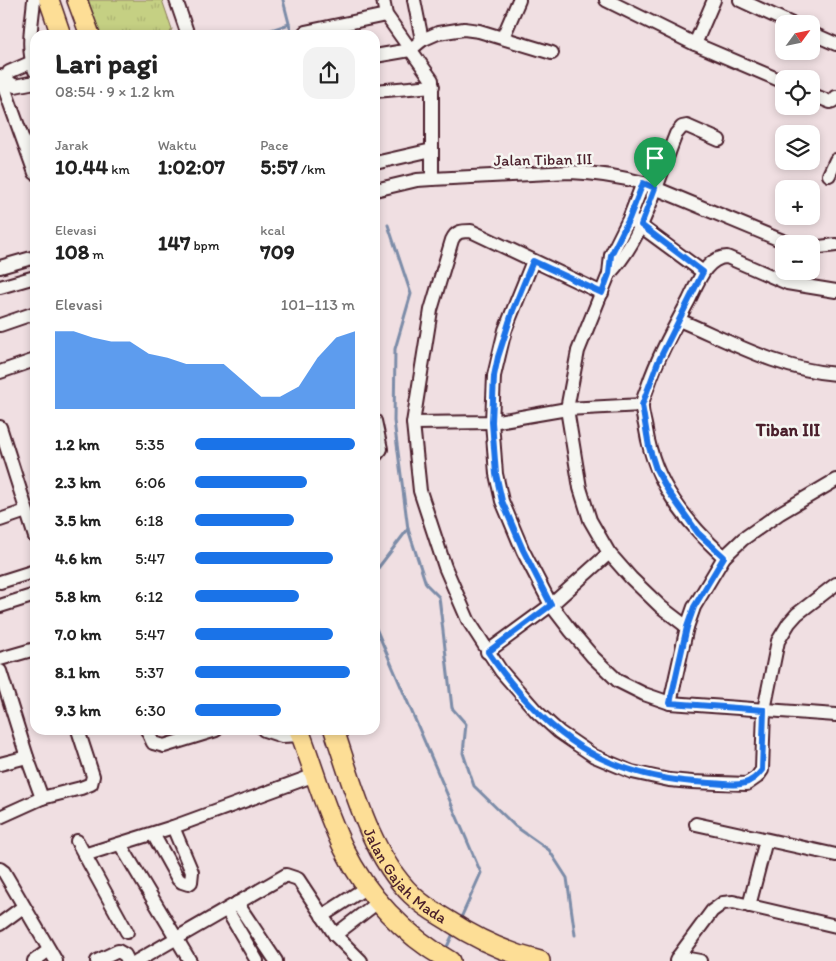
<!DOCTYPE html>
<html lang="id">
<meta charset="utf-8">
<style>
:root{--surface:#fff;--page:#f2f2f2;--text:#222;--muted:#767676;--accent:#1a73e8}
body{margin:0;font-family:Itim,sans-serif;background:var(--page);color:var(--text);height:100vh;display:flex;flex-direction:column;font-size:19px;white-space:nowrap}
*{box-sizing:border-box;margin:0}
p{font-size:16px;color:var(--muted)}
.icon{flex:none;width:28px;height:28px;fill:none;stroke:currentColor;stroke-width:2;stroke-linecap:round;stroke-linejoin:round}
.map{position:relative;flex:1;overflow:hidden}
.sheet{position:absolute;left:30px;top:30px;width:350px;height:705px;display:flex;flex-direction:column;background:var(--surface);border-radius:15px;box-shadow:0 2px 8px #0003}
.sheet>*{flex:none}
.needle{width:32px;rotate:57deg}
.fabs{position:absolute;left:775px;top:15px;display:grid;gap:10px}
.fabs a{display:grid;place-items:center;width:45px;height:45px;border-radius:10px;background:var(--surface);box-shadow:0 2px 8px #0003;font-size:25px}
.pin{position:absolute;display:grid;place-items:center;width:42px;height:42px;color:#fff;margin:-51px -21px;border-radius:50% 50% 50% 0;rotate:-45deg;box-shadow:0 0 5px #0007}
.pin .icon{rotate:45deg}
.round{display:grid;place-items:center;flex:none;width:52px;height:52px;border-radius:15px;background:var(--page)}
.head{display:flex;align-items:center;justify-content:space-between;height:85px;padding:0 25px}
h1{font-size:28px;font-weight:700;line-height:38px}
.stats{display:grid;grid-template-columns:repeat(3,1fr);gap:8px;height:85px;padding:5px 25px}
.stats div{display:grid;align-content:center}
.stats b{font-size:21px;font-weight:700}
.stats small{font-size:14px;font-weight:400}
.stats p{font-size:14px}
.chart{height:140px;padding:10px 25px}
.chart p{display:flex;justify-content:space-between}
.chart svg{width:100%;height:90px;margin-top:5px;fill:var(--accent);opacity:.7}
ul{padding:0 25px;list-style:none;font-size:16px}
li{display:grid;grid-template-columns:80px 60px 1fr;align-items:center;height:38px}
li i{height:12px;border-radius:6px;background:var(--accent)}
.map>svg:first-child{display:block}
</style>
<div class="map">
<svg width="836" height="961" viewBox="0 0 836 961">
<defs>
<pattern id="park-tufts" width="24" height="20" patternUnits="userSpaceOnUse" patternTransform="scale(1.25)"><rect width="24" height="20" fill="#c5d083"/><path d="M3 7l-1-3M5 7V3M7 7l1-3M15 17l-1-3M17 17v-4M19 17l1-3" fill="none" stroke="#abb271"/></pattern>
</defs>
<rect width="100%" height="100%" fill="#f0dfe2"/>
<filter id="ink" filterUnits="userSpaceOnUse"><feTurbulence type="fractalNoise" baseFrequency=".02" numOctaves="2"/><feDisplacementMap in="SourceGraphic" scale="10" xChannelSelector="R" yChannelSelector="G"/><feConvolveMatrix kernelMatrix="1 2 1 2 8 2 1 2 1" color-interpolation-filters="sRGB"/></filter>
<g filter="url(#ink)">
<polygon fill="url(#park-tufts)" stroke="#887857" points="88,0 162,0 172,29 169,35 100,35"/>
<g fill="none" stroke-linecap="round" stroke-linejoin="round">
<g stroke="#7c8ca8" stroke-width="3">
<polyline points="283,0 292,35"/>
<polyline points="257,35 289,24"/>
<polyline points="388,225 411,294 395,349 394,421 408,529 426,584 439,597 452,708 466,724 463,753 474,786 515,826 549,850 567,878 575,935"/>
<polyline points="375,572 408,529"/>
<polyline points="375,626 481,873 460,920"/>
<polyline points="445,951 454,932"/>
</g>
<g stroke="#4a1f2b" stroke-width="16">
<g id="minor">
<path d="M 34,0 C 32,23 26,49 35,71"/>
<polyline points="176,0 188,35"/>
<polyline points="383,0 386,15 432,80 432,179"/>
<polyline points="414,0 422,40"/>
<polyline points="606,0 695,44 784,82"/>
<polyline points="740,0 792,24"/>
<polyline points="305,32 386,15"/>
<polyline points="811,33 836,44"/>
<polyline points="503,37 519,0"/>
<polyline points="695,44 714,0"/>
<polyline points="375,56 410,50 422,40 438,33 464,29 479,31 552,53"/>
<polyline points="0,76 35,173"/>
<polyline points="6,80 9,72 32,62"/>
<polyline points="6,80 15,86 35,82"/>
<polyline points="375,91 433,86"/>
<polyline points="811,94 830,102 833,101 836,97"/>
<polyline points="375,163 432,150"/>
<polyline points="829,175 836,160"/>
<polyline points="643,183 629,219 611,255 609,274 578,351 567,409 580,488 590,520 609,553 631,578 661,607 687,627"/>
<path d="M 375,190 L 417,180 L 432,179 L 570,172 C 595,173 618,176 643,183 L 790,244"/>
<polyline points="635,222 703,272"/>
<polyline points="811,248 836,245"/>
<polyline points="533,261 505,330 494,376 492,422 496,474 502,501 523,551 551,605 571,631 593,657 618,681 644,694 670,703 836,715"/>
<polyline points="0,267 35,257"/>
<path d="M 609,274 C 645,236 657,181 676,134 L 682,127 L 687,126 L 719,140"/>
<polyline points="0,287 35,277"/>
<path d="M 602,293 L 471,231 C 462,231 456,231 452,240 L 431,310 L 413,423 L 420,491 L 445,567 L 468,620 L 501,671 L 537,712 L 559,732 L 594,756 L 632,772 L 669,780 L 692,782 L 747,784 L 757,777 L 762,770 L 764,710 L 778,641 L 789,623 L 797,614 L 836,584"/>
<path d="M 679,320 C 729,341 780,370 836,374"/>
<polyline points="0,325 35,313"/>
<polyline points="0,372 35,360"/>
<polyline points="413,423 492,422 567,409 642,405"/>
<polyline points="0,427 35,537"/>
<polyline points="375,456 381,449 375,421"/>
<polyline points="0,520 26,511"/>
<path d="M 724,557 C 685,521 655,484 646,430 C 645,422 641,412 642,404 C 643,398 646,392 648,386 C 658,356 674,328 689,300 C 697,284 706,257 727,257 L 787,283 L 836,291"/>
<polyline points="0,582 35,571"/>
<polyline points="0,606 35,595"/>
<polyline points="487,652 551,605 609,553"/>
<polyline points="0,659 35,649"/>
<polyline points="0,671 27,757 42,798"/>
<polyline points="670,703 687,627 694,607 724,557 743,539 780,513 836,480"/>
<polyline points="147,730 153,743 164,746 216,730"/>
<polyline points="264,730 282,736 301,735"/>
<polyline points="0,764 27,757"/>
<polyline points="0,817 42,798 81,788 91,784 93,776 78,730"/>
<polyline points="696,824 836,855"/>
<polyline points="153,834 178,879 182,882 188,884 191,882 192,872 173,827"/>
<polyline points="77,841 127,932"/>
<polyline points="120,844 190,961"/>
<polyline points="84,855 173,827 315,775"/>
<polyline points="0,869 4,872 56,961"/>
<polyline points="237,903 276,961"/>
<polyline points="749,906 766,840"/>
<polyline points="227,910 257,961"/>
<polyline points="322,916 367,887"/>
<polyline points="0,924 23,907"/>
<polyline points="335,935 378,902"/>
<polyline points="678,957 712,911 723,903 733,902 836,926"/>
<polyline points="34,961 49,950"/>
<polyline points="97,961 118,951 125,955 128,961"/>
<polyline points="137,961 286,875 298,879 335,935 361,961"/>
<polyline points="676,961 678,957 700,961"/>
</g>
</g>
<g stroke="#4a1f2b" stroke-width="22">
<g id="highway">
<polyline points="49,0 61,35"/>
<polyline points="77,0 90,35"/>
<path d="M 299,730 C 314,769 325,811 344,849 C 366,895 405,936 450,961"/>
<path id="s1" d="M 334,730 C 352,783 370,855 412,895 C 423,906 436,913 449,921 C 478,940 507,953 540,961"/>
</g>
</g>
<use href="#minor" stroke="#f6f6f2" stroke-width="12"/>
<use href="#highway" stroke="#fdde96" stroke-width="19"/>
</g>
</g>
<g fill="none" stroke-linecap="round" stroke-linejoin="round" filter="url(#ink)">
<g stroke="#fff" stroke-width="10">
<path id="route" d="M 643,183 L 655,188 L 641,225 L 703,272 L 658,362 L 642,405 L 649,447 L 656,469 L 668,491 L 698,533 L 724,557 L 694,607 L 687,627 L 670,703 L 764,710 L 762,770 C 747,790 732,784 710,783 C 605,779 546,736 488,652 L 551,605 L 523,550 L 502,501 L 496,474 L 492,422 L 494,376 L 498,357 L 513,310 L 533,261 L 602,293 L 609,274 L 611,255 L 629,219 Z"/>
</g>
<use href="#route" stroke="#1a73e8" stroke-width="6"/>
</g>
<g text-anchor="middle" stroke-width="5" stroke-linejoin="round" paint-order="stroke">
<g font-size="16" fill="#4a1f2b" stroke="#f6f6f2">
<text transform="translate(543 159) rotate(-1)" y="6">Jalan Tiban III</text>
<text dy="6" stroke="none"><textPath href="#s1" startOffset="165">Jalan Gajah Mada</textPath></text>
</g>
<g font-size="18" font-weight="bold" fill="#4a1f2b" stroke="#f6f6f2">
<text x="788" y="436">Tiban III</text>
</g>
</g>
</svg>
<div class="fabs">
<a><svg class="needle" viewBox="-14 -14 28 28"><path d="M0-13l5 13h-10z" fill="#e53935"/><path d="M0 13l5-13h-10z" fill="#767676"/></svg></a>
<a><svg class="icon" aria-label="locate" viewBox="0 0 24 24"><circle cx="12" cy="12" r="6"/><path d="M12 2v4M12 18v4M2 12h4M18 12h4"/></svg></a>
<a><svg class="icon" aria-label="layers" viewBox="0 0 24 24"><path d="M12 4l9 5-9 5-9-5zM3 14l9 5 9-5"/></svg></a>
<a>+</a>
<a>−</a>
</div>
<div class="pin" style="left:655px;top:188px;background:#1e9e55"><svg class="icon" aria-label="arrive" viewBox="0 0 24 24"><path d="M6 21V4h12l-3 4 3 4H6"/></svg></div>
<section class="sheet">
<div class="head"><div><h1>Lari pagi</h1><p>08:54 · 9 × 1.2 km</p></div><a class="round"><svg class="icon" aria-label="share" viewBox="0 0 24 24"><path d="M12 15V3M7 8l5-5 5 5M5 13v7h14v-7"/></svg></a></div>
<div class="stats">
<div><p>Jarak</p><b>10.44<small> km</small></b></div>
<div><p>Waktu</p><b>1:02:07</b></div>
<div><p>Pace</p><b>5:57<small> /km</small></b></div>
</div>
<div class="stats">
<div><p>Elevasi</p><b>108<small> m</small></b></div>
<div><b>147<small> bpm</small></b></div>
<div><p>kcal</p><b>709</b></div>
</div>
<div class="chart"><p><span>Elevasi</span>101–113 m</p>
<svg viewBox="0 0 160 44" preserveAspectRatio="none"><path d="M0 44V6L10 6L20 9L30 11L40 11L50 17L60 19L70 22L80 22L90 22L100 30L110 38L120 38L130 33L140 19L150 9L160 6V44z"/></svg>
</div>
<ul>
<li><b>1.2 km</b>5:35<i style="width:100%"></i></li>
<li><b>2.3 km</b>6:06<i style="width:70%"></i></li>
<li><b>3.5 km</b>6:18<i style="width:62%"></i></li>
<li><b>4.6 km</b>5:47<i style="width:86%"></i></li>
<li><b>5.8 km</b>6:12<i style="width:65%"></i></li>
<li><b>7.0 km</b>5:47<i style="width:86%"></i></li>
<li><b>8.1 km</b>5:37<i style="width:97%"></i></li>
<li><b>9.3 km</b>6:30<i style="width:54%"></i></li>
</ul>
</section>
</div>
